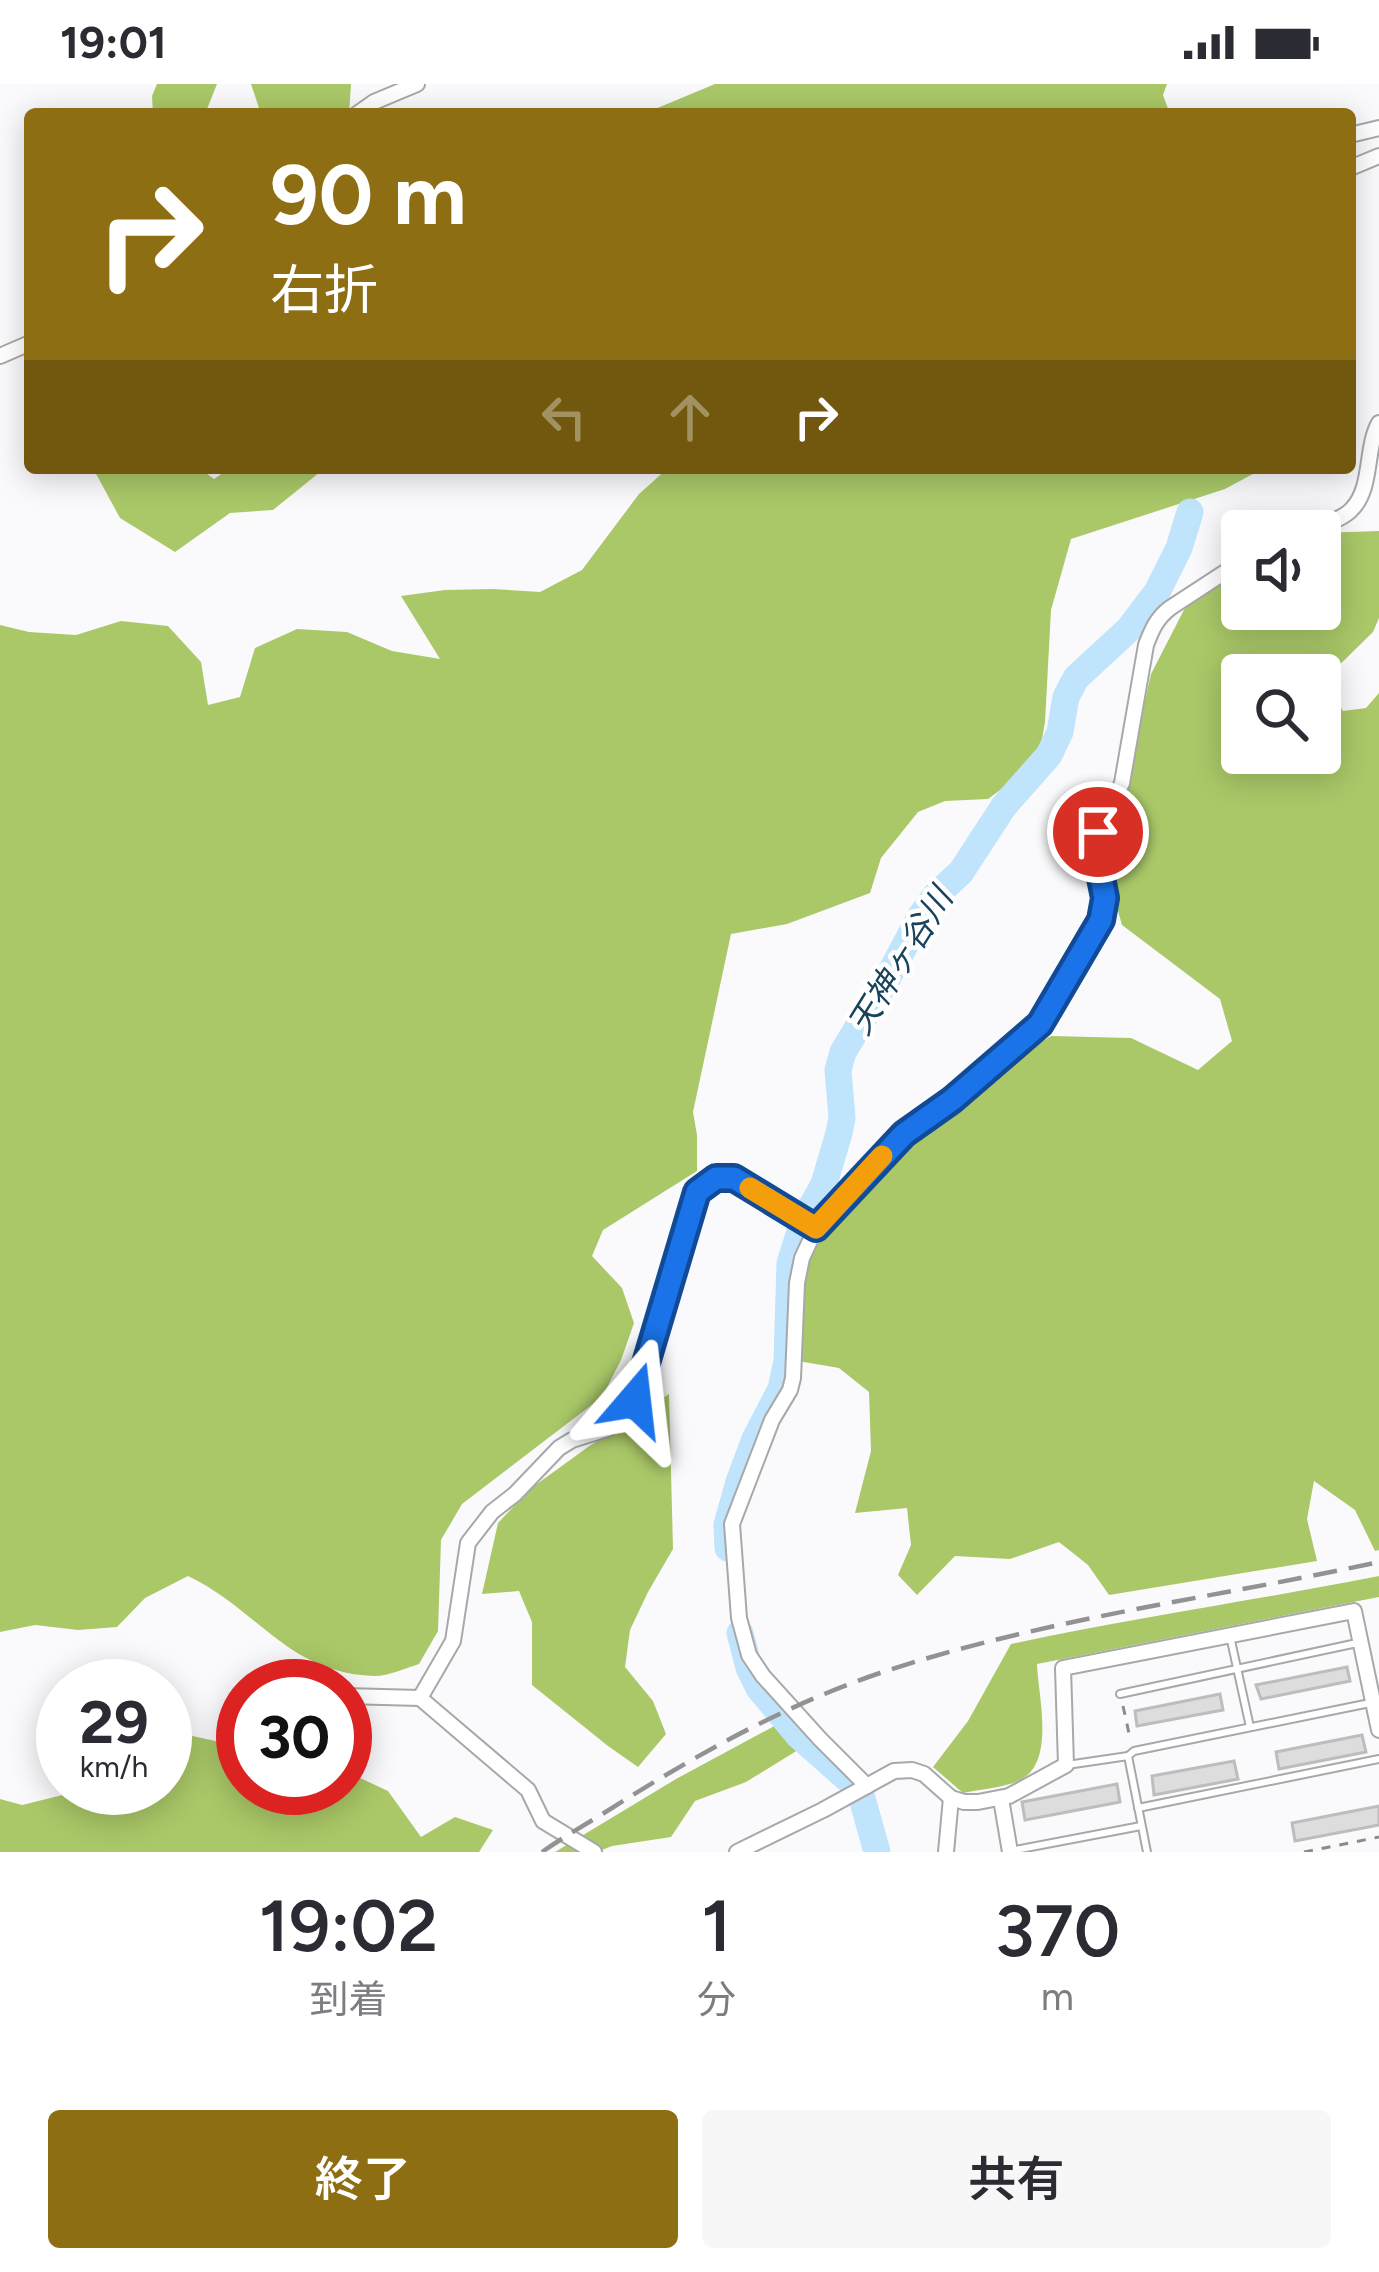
<!DOCTYPE html>
<html lang="ja">
<meta charset="utf-8">
<style>
:root{--surface:#fff;--page:#f7f7f7;--text:#2b2b33;--muted:#7c7c81;--accent:#8e6e12}
body{margin:0;font-family:Figtree,"Noto Sans JP",sans-serif;background:var(--page);color:var(--text);height:100vh;display:flex;flex-direction:column;font-size:45px;white-space:nowrap}
*{box-sizing:border-box;margin:0}
p{font-size:39px;color:var(--muted)}
.icon{flex:none;width:66px;height:66px;fill:none;stroke:currentColor;stroke-width:2;stroke-linecap:round;stroke-linejoin:round}
.map{position:relative;height:1768px;overflow:hidden}
.side{display:flex;flex-direction:column;background:var(--surface);flex:1}
.side>*{flex:none}
.banner{position:absolute;left:24px;top:24px;width:1332px;height:366px;border-radius:12px;box-shadow:0 6px 30px #0003;background:#8e6e12;color:#fff;overflow:hidden}
.buttons{position:absolute;left:1221px;top:426px;display:grid;gap:24px}
.buttons a{display:grid;place-items:center;width:120px;height:120px;border-radius:12px;background:var(--surface);box-shadow:0 6px 30px #0003;font-size:60px}
.speed{position:absolute;left:36px;top:1575px;display:flex;gap:24px;font-size:60px;font-weight:700;text-align:center}
.speed>*{display:grid;place-content:center;width:156px;height:156px;border-radius:50%;background:var(--surface);box-shadow:0 6px 30px #0003;line-height:1}
.speed small{font-size:30px;font-weight:400}
.speed .limit{border:18px solid #d22;background:#fff;color:#111}
.pin{position:absolute;display:grid;place-items:center;width:102px;height:102px;color:#fff;margin:-51px;border:6px solid #fff;border-radius:50%;box-shadow:0 3px 12px #0007}
.me{position:absolute;width:132px;margin:-66px;rotate:17deg;stroke-linejoin:round;filter:drop-shadow(0 0 9px #0008)}
.turn{display:flex;align-items:center;gap:42px;height:252px;padding:0 48px;font-size:54px}
.turn .icon{width:156px;height:156px;stroke-width:2.5}
.turn b{display:block;font-size:84px;line-height:102px}
.lanes{display:flex;align-items:center;height:114px;padding:0 48px;background:#0003;justify-content:center;gap:60px;direction:ltr}
.lanes .off{opacity:.35}
.eta{display:flex;justify-content:space-evenly;align-items:center;height:204px;text-align:center}
.eta b{font-size:72px;font-weight:600;line-height:84px}
.cta{display:flex;gap:24px;margin-top:auto;padding:24px 48px}
.cta a{flex:1;height:138px;border-radius:12px;background:var(--accent);color:#fff;font-size:48px;font-weight:600;line-height:138px;text-align:center}
.cta a+a{background:var(--page);color:var(--text)}
.status{display:flex;justify-content:space-between;align-items:center;height:84px;padding:0 60px;background:var(--surface);direction:ltr}
.status svg{height:33px;fill:currentColor}
.map>svg:first-child{display:block}
.forest{fill:#aac868;fill-rule:evenodd}
.lines{fill:none;stroke-linecap:round;stroke-linejoin:round}
.river{stroke:#bfe4fc;stroke-width:27}
.building{fill:#dedddd;stroke:#bebcbd;stroke-width:3}
.service-casing{stroke:#a7a8a9;stroke-width:10}
.minor-casing{stroke:#a7a8a9;stroke-width:18}
.path{stroke:#8b8b8c;stroke-width:3;stroke-dasharray:9 9;stroke-linecap:butt}
.service{stroke:#fff;stroke-width:6}
.minor{stroke:#fff;stroke-width:14}
.rail{stroke:#929293;stroke-width:4.5;stroke-dasharray:24 12;stroke-linecap:butt}
.route-casing{stroke:#114b97;stroke-width:30}
.route{stroke:#1a73e8;stroke-width:21}
.slow{stroke:#f59e0b;stroke-width:21}
.labels{text-anchor:middle;dominant-baseline:central;stroke-width:9;stroke-linejoin:round;paint-order:stroke}
.water-label{font-size:33px;font-style:italic;fill:#18435c;stroke:#fff}
</style>
<div class="status"><b>19:01</b><svg viewBox="0 0 49 12"><path d="M0 12V9h3v3zM5 12V6h3v6zM10 12V3h3v9zM15 12V0h3v12zM26 1h20v11H26zM47 4h2v5h-2z"/></svg></div>
<div class="map">
<svg width="1379" height="1768" viewBox="0 0 1379 1768">
<rect width="100%" height="100%" fill="#fafafc"/>
<g class="forest">
<path d="M157,0H217L205,30H153L152,12Z"/>
<path d="M251,0H351L349,30H261Z"/>
<path d="M715,0H1167L1163,11L1170,30H643Z"/>
<path d="M38,384H199L214,395L230,384H325L273,426L230,429L175,468L120,434L95,388L42,390Z"/>
<path d="M668,384H1264L1225,405L1071,455L1051,526L1045,638L1038,678L988,715L945,717L918,728L881,774L870,809L787,840L731,850L693,1028L697,1051V1087L603,1146L592,1172L622,1204L634,1239L621,1276L602,1313L462,1420L441,1456L438,1547L419,1580C406,1584 389,1592 374,1592C287,1589 258,1525 188,1492L145,1514L117,1543L78,1546L35,1541L0,1548V541L29,548L76,551L121,537L168,542L201,578L208,621L240,613L255,564L297,545L347,548L392,567L440,575L401,512L445,506L493,505L540,508L582,486L639,410Z"/>
<path d="M1379,447V534L1373,548L1324,596L1343,627L1366,624L1379,609V1466L1375,1467L1355,1426L1314,1397L1307,1435L1317,1477L1109,1511L1088,1481L1059,1458L1010,1475L955,1472L917,1511L898,1491L911,1461L907,1424L855,1429L871,1367L869,1308L839,1284L798,1277L801,1226L808,1175L852,1112L959,1016L1017,973L1051,952L1131,954L1198,986L1232,957L1220,915L1122,841L1101,768L1121,725L1151,590L1188,518L1242,486V525H1320V449ZM1242,591H1320V669H1242Z"/>
<path d="M669,1310L673,1465L648,1508L630,1546L625,1583L653,1617L666,1650L638,1683L608,1662L532,1601V1538L519,1507L482,1510L498,1439L530,1405L588,1363Z"/>
<path d="M1379,1492V1513L1037,1580C1038,1612 1056,1678 1020,1696C1004,1704 980,1705 963,1709L933,1683L968,1637L1011,1560C1133,1534 1257,1516 1379,1492Z"/>
<path d="M778,1640L798,1666L746,1698L695,1717L671,1753L612,1762L597,1768H555L676,1695Z"/>
<path d="M165,1646L243,1663V1704H345V1687L388,1707L421,1753L455,1733L493,1746L479,1768H0V1715L22,1721L75,1708L78,1704H165Z"/>
</g>
<g class="lines">
<g class="river">
<path d="M728,1464L727,1441L739,1398L755,1355L781,1305L787,1277L790,1179L803,1138L824,1100L839,1049L842,1034L838,986L843,968L887,895L920,833L935,812L961,788L1004,722L1049,671L1060,648L1066,613L1076,594L1129,545L1157,508L1179,464L1190,428"/>
<path d="M740,1549L749,1584L759,1604L799,1652L850,1697L862,1714L877,1768"/>
</g>
</g>
<g class="building">
<path d="M1347,1583L1350,1597L1261,1615L1256,1601Z"/>
<path d="M1220,1610L1223,1626L1137,1642L1135,1627Z"/>
<path d="M1362,1651L1366,1668L1279,1685L1276,1668Z"/>
<path d="M1234,1677L1238,1695L1154,1711L1152,1692Z"/>
<path d="M1117,1700L1120,1718L1025,1736L1022,1718Z"/>
<path d="M1379,1722V1741L1295,1757L1292,1739Z"/>
</g>
<g class="lines">
<g class="service-casing">
<g id="service">
<path d="M1230,1552L1250,1643"/>
<path d="M1120,1610L1357,1559"/>
<path d="M1128,1672L1147,1768"/>
<path d="M1067,1681L1128,1672L1134,1667L1370,1619"/>
<path d="M1138,1724L1379,1675"/>
<path d="M1010,1767L1141,1742"/>
</g>
</g>
<g class="minor-casing">
<g id="minor">
<path d="M357,30L374,18L417,0"/>
<path d="M1350,51L1379,44"/>
<path d="M1350,84L1379,72"/>
<path d="M0,272L30,259"/>
<path d="M1308,447C1322,441 1342,436 1352,425C1373,403 1365,364 1379,339"/>
<path d="M345,1612L420,1614L528,1706L543,1737L594,1768"/>
<path d="M420,1614L453,1557L468,1459L492,1428L515,1410L559,1364L572,1356L607,1345L631,1325L697,1108L716,1094L733,1095L816,1144"/>
<path d="M867,1702L820,1655L763,1592L749,1571L739,1534L732,1440L772,1336L790,1306L793,1294L797,1199L802,1174L816,1144L904,1050L952,1016L1040,941L1101,835L1105,814L1094,759L1122,699L1146,561C1152,545 1157,534 1170,524L1242,477"/>
<path d="M1001,1715L1010,1768"/>
<path d="M737,1768L823,1726L894,1687L912,1686L924,1690L951,1714L964,1718H978L1009,1712L1066,1681L1063,1584L1354,1527L1379,1646"/>
<path d="M946,1768L951,1714"/>
</g>
</g>
<g class="path">
<path d="M1123,1622L1130,1654"/>
<path d="M1304,1768L1379,1753"/>
</g>
<use href="#service" class="service"/>
<use href="#minor" class="minor"/>
<path class="rail" d="M542,1768C565,1752 588,1739 612,1724C696,1671 785,1621 880,1589C1042,1535 1213,1514 1379,1478"/>
</g>
<g class="lines">
<g class="route-casing">
<path id="route" d="M635,1316L697,1108L716,1094H734L816,1144L904,1050L952,1016L1040,940L1101,836L1105,814L1094,759L1098,748"/>
</g>
<use href="#route" class="route"/>
<path class="slow" d="M750,1104L816,1144L882,1072"/>
</g>
<g class="labels">
<g class="water-label">
<text transform="translate(900 877) rotate(-58)">天神ヶ谷川</text>
</g>
</g>
</svg>
<div class="buttons">
<a><svg class="icon" aria-label="sound" viewBox="0 0 24 24"><path d="M4 9h4l5-4v14l-5-4H4zM17 9q2 3 0 6"/></svg></a>
<a><svg class="icon" aria-label="search" viewBox="0 0 24 24"><circle cx="10" cy="10" r="6"/><path d="M15 15l6 6"/></svg></a>
</div>
<div class="speed"><div>29<small>km/h</small></div><div class="limit">30</div></div>
<div class="pin" style="left:1098px;top:748px;background:#d93025"><svg class="icon" aria-label="arrive" viewBox="0 0 24 24"><path d="M6 21V4h12l-3 4 3 4H6"/></svg></div>
<svg class="me" style="left:635px;top:1316px" viewBox="-20 -20 40 40"><path d="M0-17L14 15 0 8-14 15z" fill="#1a73e8" stroke="#fff" stroke-width="4"/></svg>
<div class="banner">
<div class="turn"><svg class="icon" aria-label="right" viewBox="0 0 24 24"><path d="M7 20v-9h11M14 6l5 5-5 5"/></svg><div><b>90 m</b>右折</div></div>
<div class="lanes"><svg class="icon off" aria-label="left" viewBox="0 0 24 24"><path d="M17 20v-9H6M10 6l-5 5 5 5"/></svg><svg class="icon off" aria-label="ahead" viewBox="0 0 24 24"><path d="M12 20V5M6 11l6-6 6 6"/></svg><svg class="icon" aria-label="right" viewBox="0 0 24 24"><path d="M7 20v-9h11M14 6l5 5-5 5"/></svg></div>
</div>
</div>
<section class="side">
<div class="eta">
<div><b>19:02</b><p>到着</p></div>
<div><b>1</b><p>分</p></div>
<div><b>370</b><p>m</p></div>
</div>
<div class="cta"><a>終了</a><a>共有</a></div>
</section>
